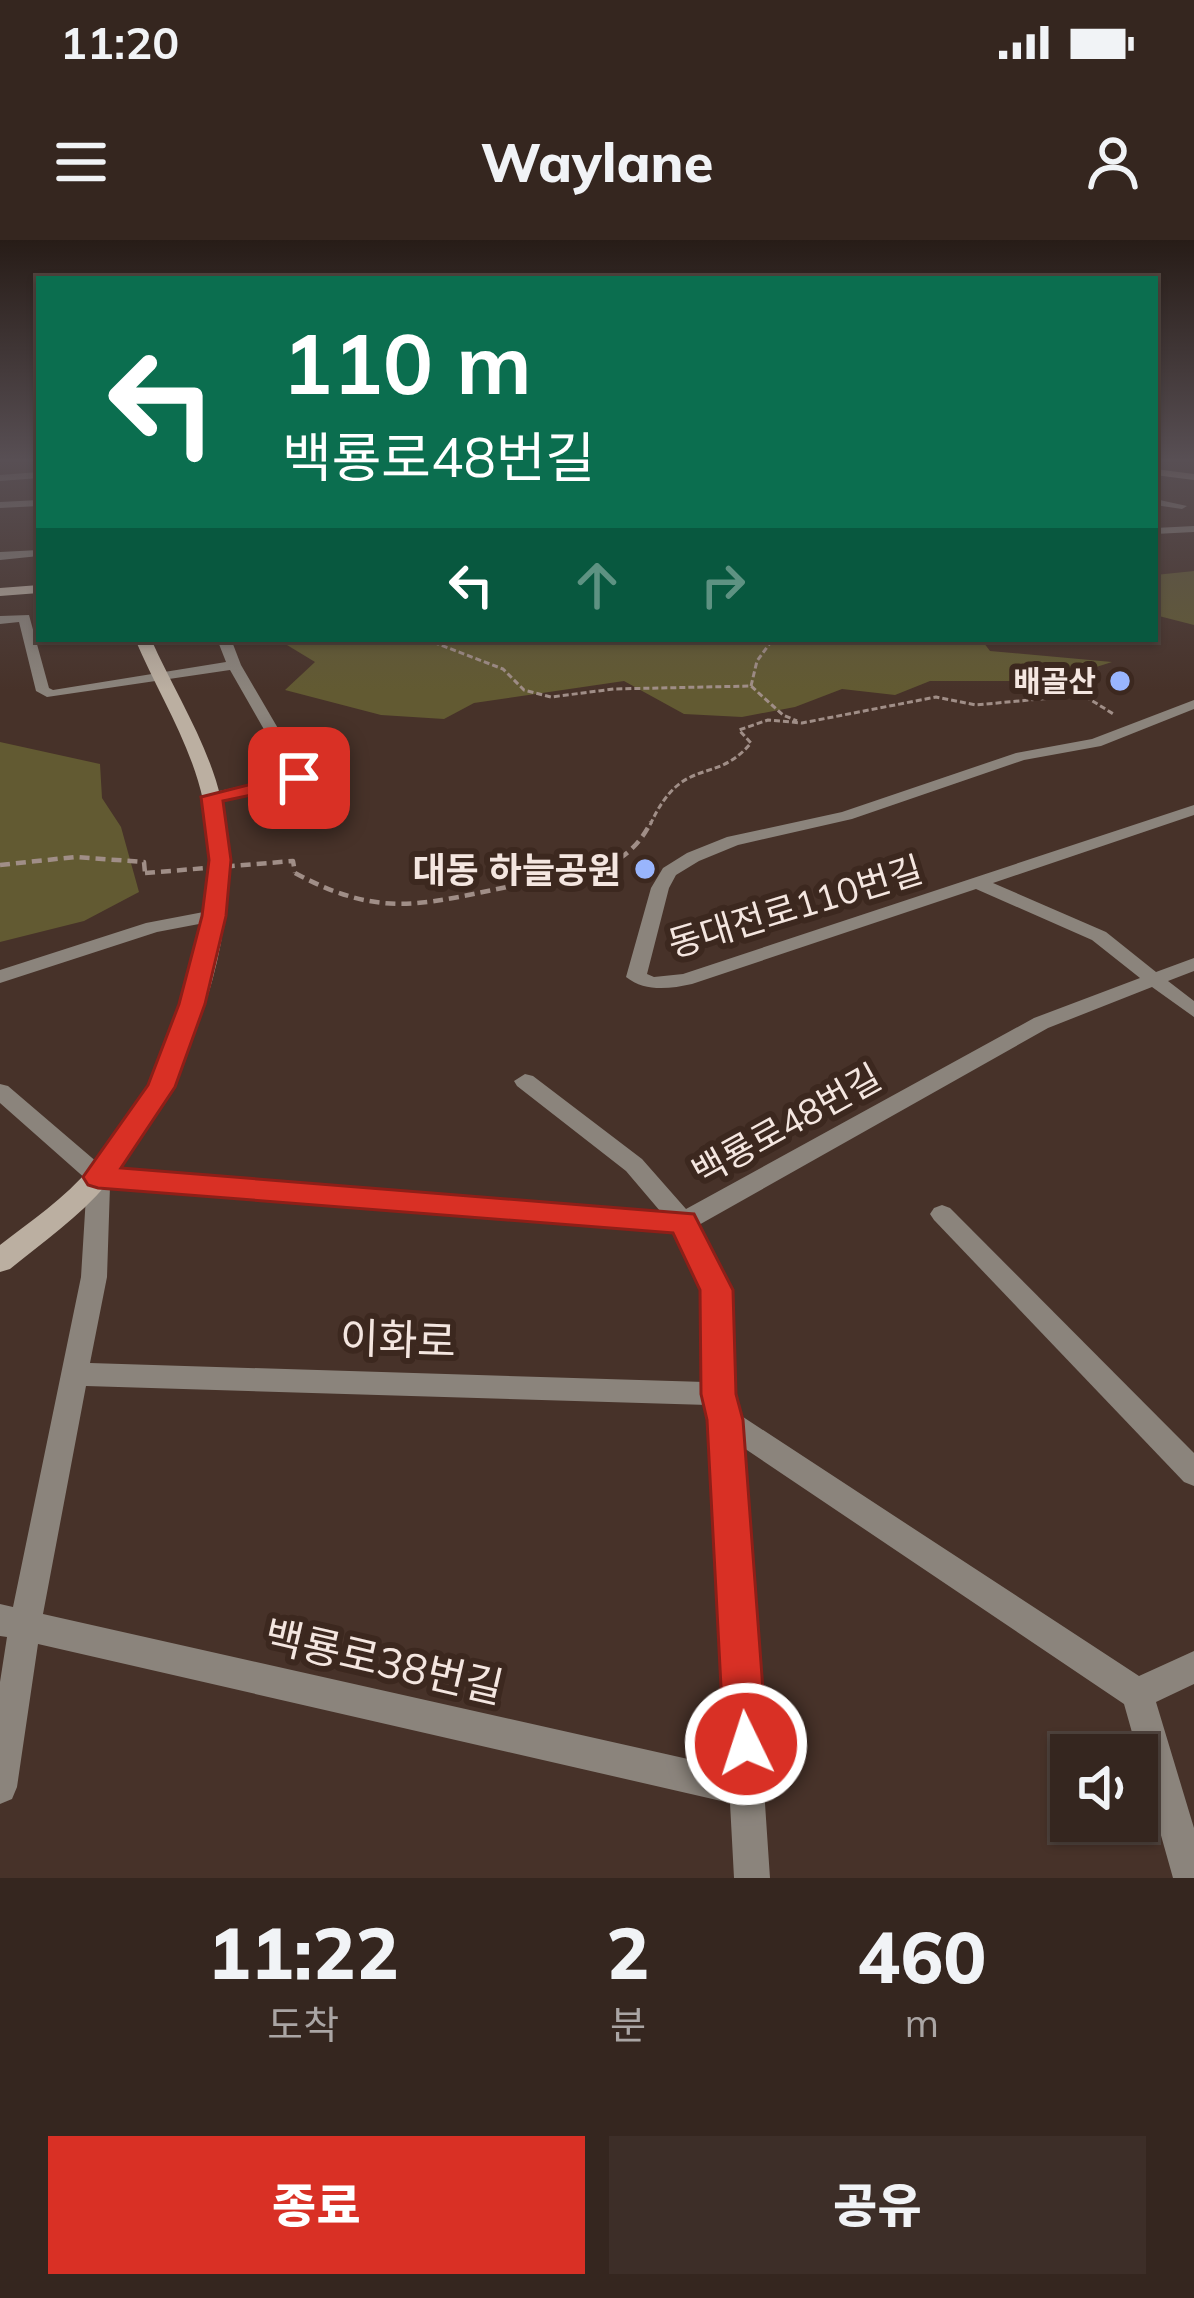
<!DOCTYPE html>
<html lang="ko">
<meta charset="utf-8">
<style>
:root{--surface:#35261f;--page:#3d2e28;--text:#f1f3f6;--muted:#aaa5a4;--line:#4f433d;--accent:#d93025}
body{margin:0;font-family:Mulish,"Noto Sans KR",sans-serif;background:var(--page);color:var(--text);height:100vh;display:flex;flex-direction:column;font-size:45px;white-space:nowrap}
*{box-sizing:border-box;margin:0}
p{font-size:39px;color:var(--muted)}
.icon{flex:none;width:66px;height:66px;fill:none;stroke:currentColor;stroke-width:2;stroke-linecap:round;stroke-linejoin:round}
.map{position:relative;height:1638px;overflow:hidden}
.panel{display:flex;flex-direction:column;background:var(--surface);flex:1}
.panel>*{flex:none}
.guide{position:absolute;left:36px;top:36px;width:1122px;height:366px;border-radius:0px;box-shadow:0 3px 9px #0004,0 0 0 3px var(--line);background:#0b6e4f;color:#fff;overflow:hidden}
.buttons{position:absolute;left:1050px;top:1494px;display:grid;gap:24px}
.buttons a{display:grid;place-items:center;width:108px;height:108px;border-radius:0px;background:var(--surface);box-shadow:0 3px 9px #0004,0 0 0 3px var(--line);font-size:60px}
.pin{position:absolute;display:grid;place-items:center;width:102px;height:102px;color:#fff;margin:-51px;border-radius:24px;box-shadow:0 6px 18px #0006}
.me{position:absolute;width:132px;margin:-66px;rotate:356deg;stroke-linejoin:round;filter:drop-shadow(0 0 9px #0008)}
.turn{display:flex;align-items:center;gap:42px;height:252px;padding:0 48px;font-size:54px}
.turn .icon{width:156px;height:156px;stroke-width:2.5}
.turn b{display:block;font-size:84px;line-height:102px}
.lanes{display:flex;align-items:center;height:114px;padding:0 48px;background:#0003;justify-content:center;gap:60px;direction:ltr}
.lanes .off{opacity:.35}
.eta{display:flex;justify-content:space-evenly;align-items:center;height:204px;text-align:center}
.eta b{font-size:72px;font-weight:800;line-height:84px}
.primary-button{display:flex;gap:24px;margin-top:auto;padding:24px 48px}
.primary-button a{flex:1;height:138px;border-radius:0px;background:var(--accent);color:#fff;font-size:48px;font-weight:800;line-height:138px;text-align:center}
.primary-button a+a{background:var(--page);color:var(--text)}
.status{display:flex;justify-content:space-between;align-items:center;height:84px;padding:0 60px;background:var(--surface);direction:ltr}
.status svg{height:33px;fill:currentColor}
header{display:flex;justify-content:space-between;align-items:center;height:156px;padding:0 48px;background:var(--surface);font-size:54px;font-weight:800}
.map>svg:first-child{display:block}
.green{fill:#625a32}
.lines{fill:none;stroke-linecap:round;stroke-linejoin:round}
.path-far1{stroke:#a08e87;stroke-width:3;stroke-dasharray:6 3;stroke-linecap:butt}
.path{stroke:#a08e87;stroke-width:4.5;stroke-dasharray:10 6;stroke-linecap:butt}
.street{fill:#8b847c;fill-rule:evenodd}
.secondary{fill:#bbafa1;fill-rule:evenodd}
.path-bridge{stroke:#a08e87;stroke-width:4.5;stroke-dasharray:10 6;stroke-linecap:butt}
.route{fill:#d93025;stroke:#8d1f18;stroke-width:3}
.poi-dot{fill:#99b5fd;stroke:#3c281f;stroke-width:4.5}
.labels{text-anchor:middle;dominant-baseline:central;stroke-width:12;stroke-linejoin:round;paint-order:stroke}
.far-poi-label{font-size:30px;font-weight:bold;fill:#f4e6e0;stroke:#3c281f;text-anchor:end}
.poi-label{font-size:36px;font-weight:bold;fill:#f4e6e0;stroke:#3c281f;text-anchor:end}
.street-label{font-size:36px;fill:#f4e6e0;stroke:#3c281f}
.near-street-label{font-size:42px;fill:#f4e6e0;stroke:#3c281f}
</style>
<div class="status"><b>11:20</b><svg viewBox="0 0 49 12"><path d="M0 12V9h3v3zM5 12V6h3v6zM10 12V3h3v9zM15 12V0h3v12zM26 1h20v11H26zM47 4h2v5h-2z"/></svg></div>
<header><svg class="icon" aria-label="menu" viewBox="0 0 24 24"><path d="M4 6h16M4 12h16M4 18h16"/></svg>Waylane<svg class="icon" aria-label="person" viewBox="0 0 24 24"><circle cx="12" cy="8" r="4"/><path d="M4 21q1-7 8-7t8 7"/></svg></header>
<div class="map">
<svg width="1194" height="1638" viewBox="0 0 1194 1638">
<rect width="100%" height="100%" fill="#473229"/>
<g class="green">
<path d="M1194,331V385L1155,375V335Z"/>
<path d="M297,399H981L990,411L1112,422L1052,441H930L895,455L842,449L795,467L742,477L684,474L624,441L474,463L444,479L381,475L285,450L315,422L287,405Z"/>
<path d="M0,502L100,524L102,558L121,587L139,652L84,681L0,702Z"/>
</g>
<g class="lines">
<g class="path-far1">
<path d="M425,399L503,429L524,450L551,457L614,449L751,446L783,475L797,481"/>
<path d="M751,446L757,421L773,399"/>
<path d="M650,585C683,513 714,547 751,503L739,490L768,480L802,483L936,457L976,465L1083,455L1115,475"/>
</g>
<g class="path">
<path d="M0,625L75,617L144,622L145,633"/>
<path d="M295,633C387,683 430,661 523,644C575,634 624,636 651,582"/>
</g>
<g class="street">
<path d="M39,232V238L0,241V235Z"/>
<path d="M1155,259L1187,266L1182,269L1155,265Z"/>
<path d="M39,260V266L0,268V262Z"/>
<path d="M1194,286V292L1155,294V288Z"/>
<path d="M39,310V316L0,320V312Z"/>
<path d="M29,375L49,448L53,450L226,422L217,399H231L241,425L307,538L299,543L206,560V554L290,535L230,430L47,457L36,451L19,382L0,384V376Z"/>
<path d="M1194,460V469L1101,506L1024,520L852,579L738,605L699,621L676,635L669,648L647,734L654,737L683,734L1194,565V575L993,643L1106,692L1156,732L1194,718V731L1168,741L1194,761V777L1152,747L1048,788L697,986L729,1050L733,1154L737,1173L1139,1436L1194,1411V1444L1156,1462L1194,1588V1638H1173L1124,1464L741,1206L770,1638H734L730,1563L38,1404L17,1547L12,1559L0,1564V1442L7,1397L0,1396V1364L13,1367L81,1037L87,940L0,863V844L8,846L105,929L660,971L626,931L517,846L514,841L525,834L533,836L642,919L686,969L1034,778L1140,738L1092,700L976,649L692,744C669,749 645,752 626,737L651,648L663,628L687,613L727,597L842,572L1016,513L1092,499ZM110,946L675,991L703,1050L705,1142L90,1123L107,1037ZM86,1146L708,1165L728,1528L43,1374Z"/>
<path d="M214,670L220,672L223,676L220,680L157,692L0,743V730L146,683Z"/>
<path d="M942,965L950,968L1194,1213V1246L1184,1242L934,980L930,974L934,968Z"/>
</g>
<g class="secondary">
<path d="M1155,229L1194,234V240L1155,235Z"/>
<path d="M39,345V353L0,356V348Z"/>
<path d="M135,399H151C174,451 208,503 221,559C250,685 189,849 107,944C79,977 43,1002 10,1029L0,1032V1005C31,981 65,958 91,927C172,833 228,685 203,560C191,504 157,451 135,399Z"/>
</g>
<path class="path-bridge" d="M145,633L293,621L295,633"/>
</g>
<linearGradient id="sky" x2="0" y2="1"><stop stop-color="#271c17"/><stop offset="0.49" stop-color="#584f54"/><stop offset="1" stop-color="#584f54" stop-opacity="0"/></linearGradient>
<rect width="1194" height="450" fill="url(#sky)"/>
<path class="route" d="M299,532L307,534V543L223,561L231,620L226,676L205,764L175,847L121,928L694,974L733,1050L736,1154L743,1180L767,1504L761,1519L746,1526L730,1519L724,1504L707,1180L701,1154L700,1050L673,993L98,948L88,945L83,937L148,845L179,764L202,676L209,620L201,557Z"/>
<g class="poi-dot">
<circle cx="1120" cy="441" r="12"/>
<circle cx="645" cy="629" r="12"/>
</g>
<g class="labels">
<g class="far-poi-label">
<text x="1096" y="441">배골산</text>
</g>
<g class="poi-label">
<text x="621" y="629">대동 하늘공원</text>
</g>
<g class="street-label">
<text transform="translate(795 666) rotate(-17)">동대전로110번길</text>
<text transform="translate(786 884) rotate(-29)">백룡로48번길</text>
</g>
<g class="near-street-label">
<text transform="translate(398 1099) rotate(2)">이화로</text>
<text transform="translate(384 1421) rotate(13)">백룡로38번길</text>
</g>
</g>
</svg>
<div class="buttons">
<a><svg class="icon" aria-label="sound" viewBox="0 0 24 24"><path d="M4 9h4l5-4v14l-5-4H4zM17 9q2 3 0 6"/></svg></a>
</div>
<div class="pin" style="left:299px;top:538px;background:#d93025"><svg class="icon" aria-label="arrive" viewBox="0 0 24 24"><path d="M6 21V4h12l-3 4 3 4H6"/></svg></div>
<svg class="me" style="left:746px;top:1504px" viewBox="-20 -20 40 40"><circle r="17" fill="#d93025" stroke="#fff" stroke-width="3"/><path d="M0-11L8 9 0 5-8 9z" fill="#fff"/></svg>
<div class="guide">
<div class="turn"><svg class="icon" aria-label="left" viewBox="0 0 24 24"><path d="M17 20v-9H6M10 6l-5 5 5 5"/></svg><div><b>110 m</b>백룡로48번길</div></div>
<div class="lanes"><svg class="icon" aria-label="left" viewBox="0 0 24 24"><path d="M17 20v-9H6M10 6l-5 5 5 5"/></svg><svg class="icon off" aria-label="ahead" viewBox="0 0 24 24"><path d="M12 20V5M6 11l6-6 6 6"/></svg><svg class="icon off" aria-label="right" viewBox="0 0 24 24"><path d="M7 20v-9h11M14 6l5 5-5 5"/></svg></div>
</div>
</div>
<section class="panel">
<div class="eta">
<div><b>11:22</b><p>도착</p></div>
<div><b>2</b><p>분</p></div>
<div><b>460</b><p>m</p></div>
</div>
<div class="primary-button"><a>종료</a><a>공유</a></div>
</section>
